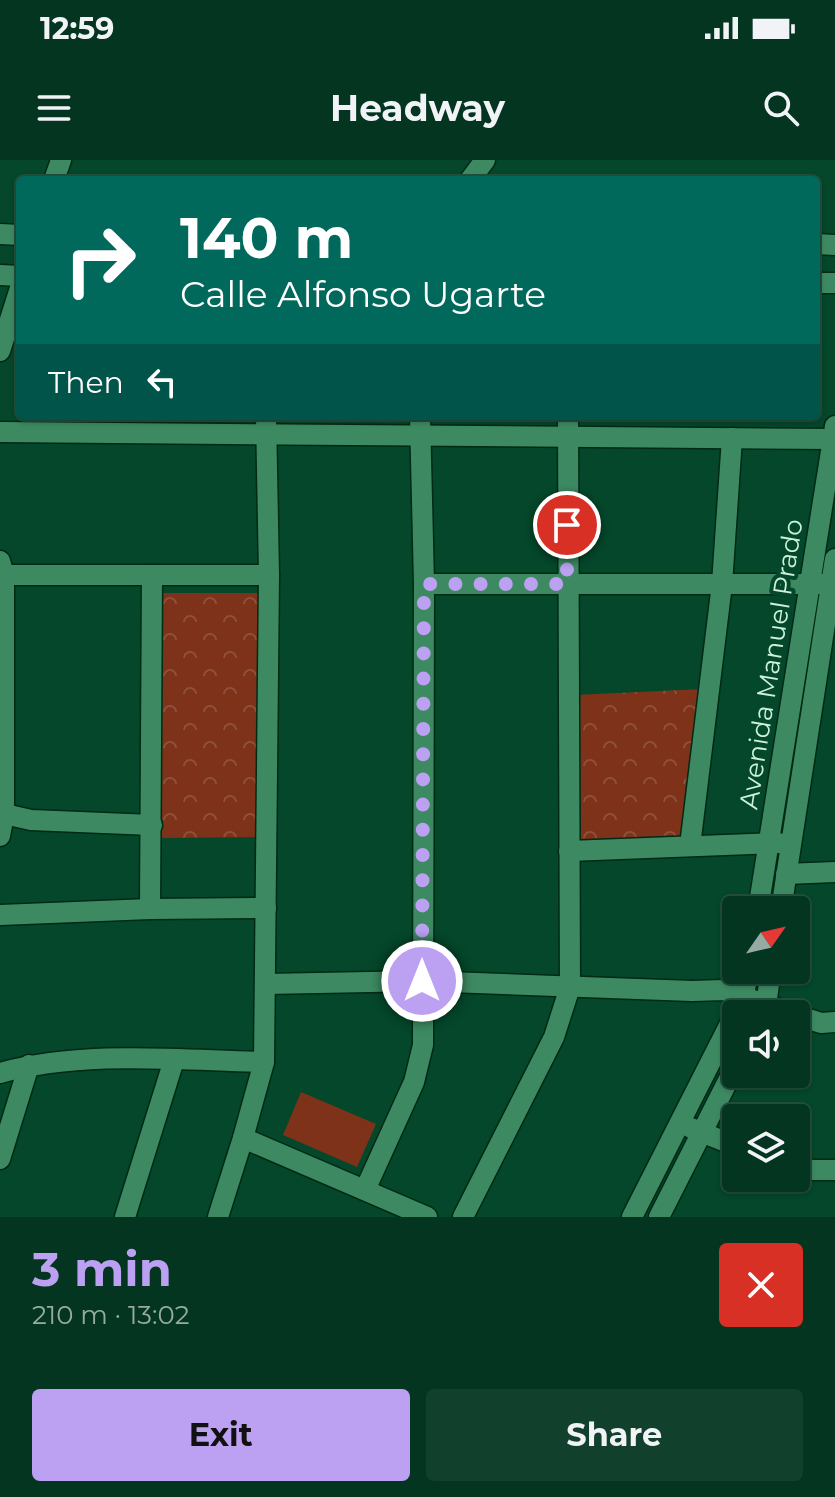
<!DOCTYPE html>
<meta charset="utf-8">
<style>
:root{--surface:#033520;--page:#11402d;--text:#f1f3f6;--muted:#97aba5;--line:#24503e;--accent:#bca0f2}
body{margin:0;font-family:Montserrat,sans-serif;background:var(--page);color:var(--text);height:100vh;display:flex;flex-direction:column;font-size:30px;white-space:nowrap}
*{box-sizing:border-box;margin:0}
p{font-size:26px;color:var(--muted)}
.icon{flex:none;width:44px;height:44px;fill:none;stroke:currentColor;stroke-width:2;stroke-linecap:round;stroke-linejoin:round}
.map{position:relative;height:1057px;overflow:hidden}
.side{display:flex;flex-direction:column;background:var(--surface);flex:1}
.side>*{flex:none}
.hud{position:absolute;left:16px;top:16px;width:804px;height:244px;border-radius:8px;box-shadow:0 2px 6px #0004,0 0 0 2px var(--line);background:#00695c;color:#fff;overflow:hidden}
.needle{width:52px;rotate:56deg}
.controls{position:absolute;left:722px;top:736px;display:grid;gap:16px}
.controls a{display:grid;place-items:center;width:88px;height:88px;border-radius:8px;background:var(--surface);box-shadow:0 2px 6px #0004,0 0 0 2px var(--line);font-size:40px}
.pin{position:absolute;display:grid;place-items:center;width:68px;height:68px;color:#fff;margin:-34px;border:4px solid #fff;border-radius:50%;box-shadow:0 2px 8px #0007}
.me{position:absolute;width:88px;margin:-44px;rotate:0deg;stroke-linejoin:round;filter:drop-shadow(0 0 6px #0008)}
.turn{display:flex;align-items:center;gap:28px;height:168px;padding:0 32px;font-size:36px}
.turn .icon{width:104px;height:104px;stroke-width:2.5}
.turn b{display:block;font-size:56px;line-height:68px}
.then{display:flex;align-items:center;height:76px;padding:0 32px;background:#0003;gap:16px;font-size:30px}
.round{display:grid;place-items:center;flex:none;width:84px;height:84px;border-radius:8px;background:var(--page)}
.summary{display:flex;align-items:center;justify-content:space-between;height:136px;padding:0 32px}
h1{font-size:48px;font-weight:700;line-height:60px;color:var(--accent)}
.primary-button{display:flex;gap:16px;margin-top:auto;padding:16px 32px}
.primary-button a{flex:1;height:92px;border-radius:8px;background:var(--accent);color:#111;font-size:32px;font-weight:700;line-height:92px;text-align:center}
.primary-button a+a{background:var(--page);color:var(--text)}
.status{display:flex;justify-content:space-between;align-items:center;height:56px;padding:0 40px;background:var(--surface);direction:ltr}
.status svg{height:22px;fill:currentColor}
header{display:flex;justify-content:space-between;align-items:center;height:104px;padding:0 32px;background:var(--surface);font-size:36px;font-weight:700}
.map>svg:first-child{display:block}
.green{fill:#7d3219}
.park{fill:url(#park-crowns)}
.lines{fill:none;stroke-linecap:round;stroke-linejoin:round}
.minor-casing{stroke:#002a16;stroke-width:23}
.minor{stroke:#3d8a62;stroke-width:20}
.route{stroke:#bca0f2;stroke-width:14;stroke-dasharray:0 25.2}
.labels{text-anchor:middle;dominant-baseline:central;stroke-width:8;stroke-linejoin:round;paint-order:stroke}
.street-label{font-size:26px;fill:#cdf2db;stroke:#04472a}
</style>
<div class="status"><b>12:59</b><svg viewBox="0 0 49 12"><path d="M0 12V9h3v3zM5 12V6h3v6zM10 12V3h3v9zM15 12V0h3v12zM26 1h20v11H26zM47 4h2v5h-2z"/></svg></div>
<header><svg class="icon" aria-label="menu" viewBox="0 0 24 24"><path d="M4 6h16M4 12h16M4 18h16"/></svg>Headway<svg class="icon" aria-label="search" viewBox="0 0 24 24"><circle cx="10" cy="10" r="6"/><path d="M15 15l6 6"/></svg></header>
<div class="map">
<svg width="835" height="1057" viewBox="0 0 835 1057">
<defs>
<pattern id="park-crowns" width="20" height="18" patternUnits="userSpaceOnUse" patternTransform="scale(2)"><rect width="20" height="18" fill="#7d3219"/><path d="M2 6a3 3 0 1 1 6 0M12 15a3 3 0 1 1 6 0" fill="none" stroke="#8e503a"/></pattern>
</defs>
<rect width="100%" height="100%" fill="#04472a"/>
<path class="green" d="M301,932L376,964L357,1007L283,975Z"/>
<g class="park">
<path d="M156,433H260L257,677L160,678Z"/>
<path d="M703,529L684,679L575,682L574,535Z"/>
</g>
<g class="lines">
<g class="minor-casing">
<g id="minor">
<path d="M54,20L61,0"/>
<path d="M470,20L485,0"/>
<path d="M0,74L20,75"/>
<path d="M816,84L835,85"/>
<path d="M0,115L20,116"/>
<path d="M816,123H835"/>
<path d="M0,191L20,128"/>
<path d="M0,272L835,279"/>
<path d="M0,401L4,415V654L0,676"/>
<path d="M0,415H269"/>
<path d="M424,424H831"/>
<path d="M0,653L31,660L152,665"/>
<path d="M690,686L722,424L732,278"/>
<path d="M569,691L779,683"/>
<path d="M786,714L835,712"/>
<path d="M150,749L152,415"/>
<path d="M758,750L835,266"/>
<path d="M781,750L835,399"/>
<path d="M0,755L150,749L266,748"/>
<path d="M265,824L422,821L692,831L724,830L794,854"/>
<path d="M761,854L766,845L771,810"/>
<path d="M796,855L821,863L835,862"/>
<path d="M0,913C84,890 177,900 264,902"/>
<path d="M691,968L736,986"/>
<path d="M243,978L427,1057"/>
<path d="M0,999L29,905"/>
<path d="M796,1005L812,1010H835"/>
<path d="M365,1030L414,922L423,885L424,424L420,256"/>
<path d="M125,1057L174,900"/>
<path d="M218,1057L243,978L264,902L269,415L266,256"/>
<path d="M463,1057L554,877L570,827L568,256"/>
<path d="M632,1057L744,836L748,810"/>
<path d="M659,1057L736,905"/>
</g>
</g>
<use href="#minor" class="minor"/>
</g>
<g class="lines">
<path class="route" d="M422,821L424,424H567V365"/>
</g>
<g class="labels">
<g class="street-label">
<text transform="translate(771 504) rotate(-81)">Avenida Manuel Prado</text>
</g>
</g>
</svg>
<div class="controls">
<a><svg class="needle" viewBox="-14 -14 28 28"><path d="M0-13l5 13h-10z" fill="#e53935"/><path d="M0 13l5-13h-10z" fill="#97aba5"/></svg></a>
<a><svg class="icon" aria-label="sound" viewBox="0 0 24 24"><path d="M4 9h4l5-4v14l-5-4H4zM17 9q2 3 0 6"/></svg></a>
<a><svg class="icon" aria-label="layers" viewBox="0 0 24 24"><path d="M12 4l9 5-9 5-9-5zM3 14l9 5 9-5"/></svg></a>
</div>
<div class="pin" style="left:567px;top:365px;background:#d93025"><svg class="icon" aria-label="arrive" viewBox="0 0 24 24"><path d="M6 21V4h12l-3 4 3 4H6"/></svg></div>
<svg class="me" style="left:422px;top:821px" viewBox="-20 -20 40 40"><circle r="17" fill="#bca0f2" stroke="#fff" stroke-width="3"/><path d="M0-11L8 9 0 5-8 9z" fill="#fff"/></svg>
<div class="hud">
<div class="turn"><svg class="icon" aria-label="right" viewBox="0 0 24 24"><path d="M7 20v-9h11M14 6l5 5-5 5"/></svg><div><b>140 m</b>Calle Alfonso Ugarte</div></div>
<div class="then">Then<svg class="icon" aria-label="left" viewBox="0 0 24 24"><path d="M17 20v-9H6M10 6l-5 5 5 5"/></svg></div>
</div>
</div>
<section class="side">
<div class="summary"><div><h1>3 min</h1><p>210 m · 13:02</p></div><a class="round" style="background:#d93025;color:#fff"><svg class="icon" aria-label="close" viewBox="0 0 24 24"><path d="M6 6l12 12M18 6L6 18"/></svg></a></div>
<div class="primary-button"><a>Exit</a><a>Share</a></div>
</section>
